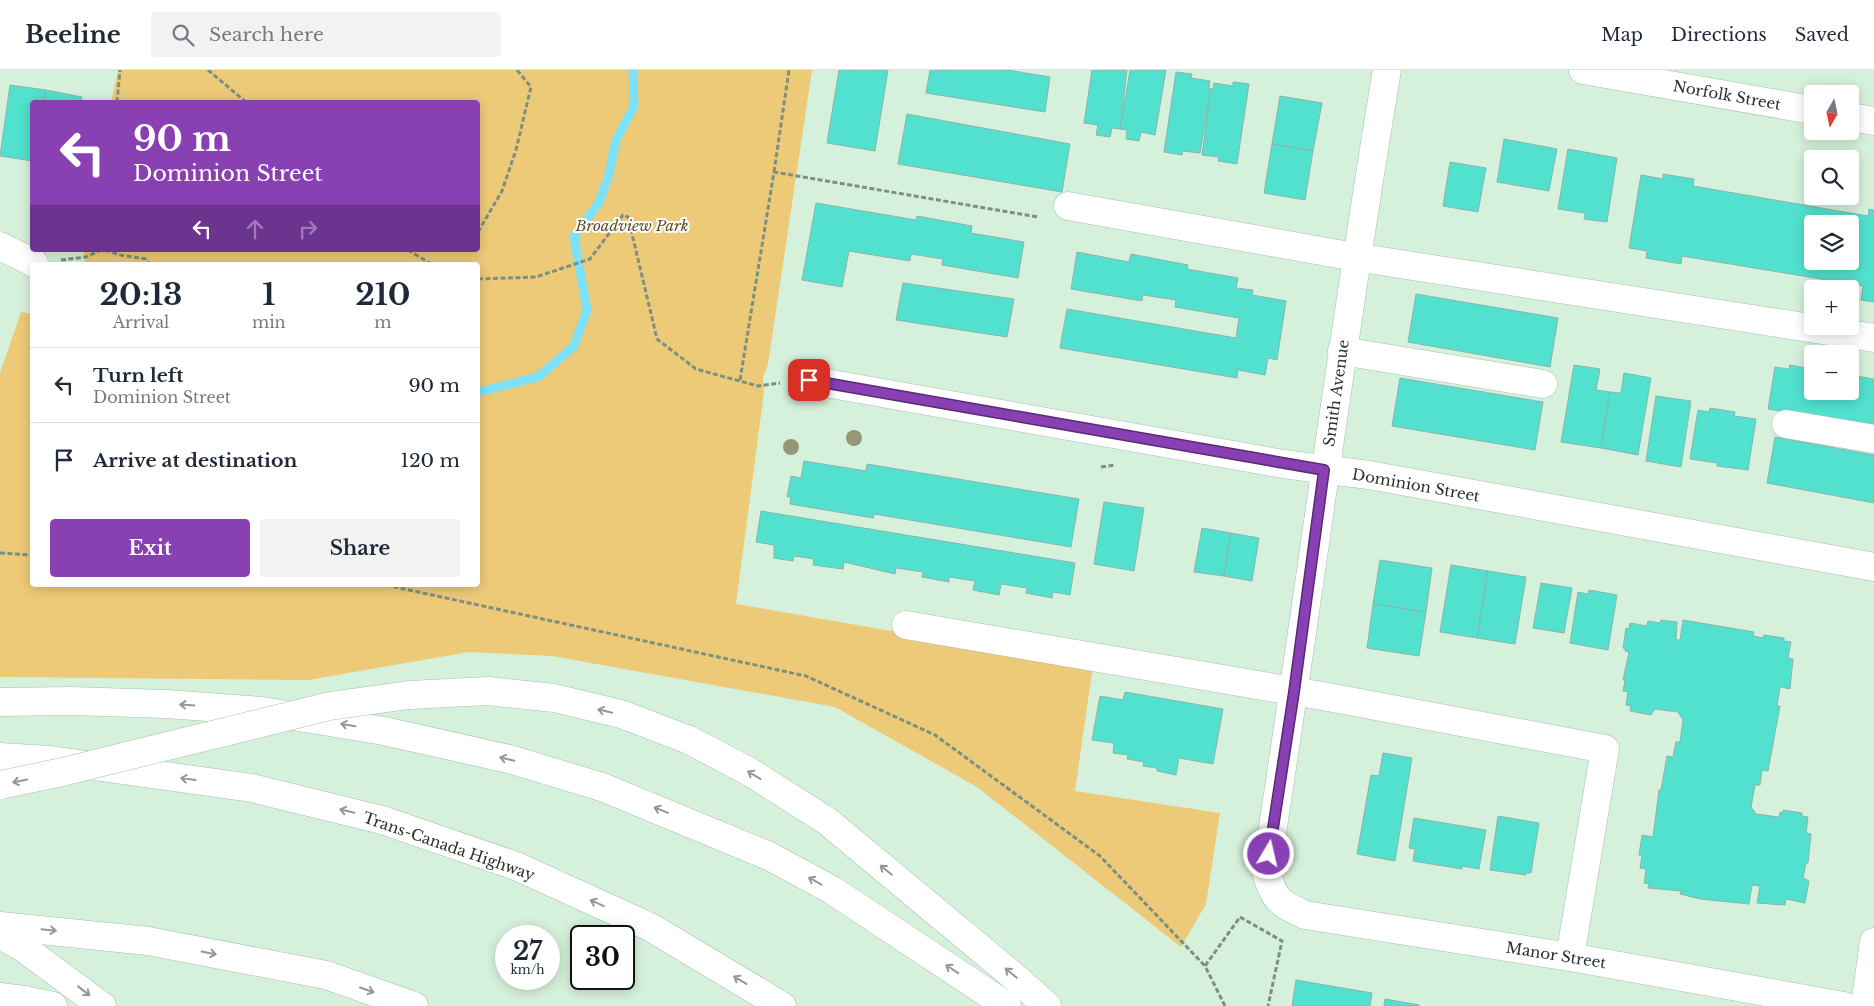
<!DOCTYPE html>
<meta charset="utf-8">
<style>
:root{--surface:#fff;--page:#f2f2f3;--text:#1f2937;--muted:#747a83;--line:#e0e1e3;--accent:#8840b3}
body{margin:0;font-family:"Libre Baskerville",serif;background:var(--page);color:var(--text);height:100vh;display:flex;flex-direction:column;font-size:19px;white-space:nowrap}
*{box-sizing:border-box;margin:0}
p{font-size:16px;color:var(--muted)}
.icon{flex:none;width:28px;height:28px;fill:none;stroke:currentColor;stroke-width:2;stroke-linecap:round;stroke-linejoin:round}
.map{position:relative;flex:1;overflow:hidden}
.panel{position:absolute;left:30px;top:192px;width:450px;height:325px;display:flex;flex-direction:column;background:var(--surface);border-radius:5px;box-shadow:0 2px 12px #0003}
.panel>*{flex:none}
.banner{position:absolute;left:30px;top:30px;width:450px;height:152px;border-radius:5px;box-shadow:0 2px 12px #0003;background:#8840b3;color:#fff;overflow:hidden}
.needle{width:32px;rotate:189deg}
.buttons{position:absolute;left:1804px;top:15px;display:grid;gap:10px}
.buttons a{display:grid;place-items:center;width:55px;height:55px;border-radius:5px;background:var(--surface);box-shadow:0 2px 12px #0003;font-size:25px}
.speed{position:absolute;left:495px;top:855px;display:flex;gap:10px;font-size:25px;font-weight:700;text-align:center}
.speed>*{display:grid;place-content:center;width:65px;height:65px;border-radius:50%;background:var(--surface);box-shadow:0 2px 12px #0003;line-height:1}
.speed small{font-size:12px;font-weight:400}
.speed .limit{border:2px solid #111;border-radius:8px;background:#fff;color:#111}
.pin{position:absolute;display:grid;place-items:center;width:42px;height:42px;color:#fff;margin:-21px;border-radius:10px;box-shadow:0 2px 8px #0006}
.me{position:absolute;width:55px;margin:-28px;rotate:9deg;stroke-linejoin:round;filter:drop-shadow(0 0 4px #0008)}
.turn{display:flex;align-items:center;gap:18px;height:105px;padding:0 20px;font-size:22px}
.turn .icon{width:65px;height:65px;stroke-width:2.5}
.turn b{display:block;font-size:35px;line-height:42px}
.lanes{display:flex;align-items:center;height:48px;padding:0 20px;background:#0003;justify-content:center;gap:25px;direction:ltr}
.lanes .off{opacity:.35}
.eta{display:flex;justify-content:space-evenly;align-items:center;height:85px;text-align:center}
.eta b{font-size:30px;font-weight:700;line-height:35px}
.action{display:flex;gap:10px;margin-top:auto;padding:10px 20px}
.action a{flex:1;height:58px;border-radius:5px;background:var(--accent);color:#fff;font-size:20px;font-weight:700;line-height:58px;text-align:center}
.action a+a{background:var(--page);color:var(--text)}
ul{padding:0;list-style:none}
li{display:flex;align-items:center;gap:15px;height:75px;padding:0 20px;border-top:1px solid var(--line)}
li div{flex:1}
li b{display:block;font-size:19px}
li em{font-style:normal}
header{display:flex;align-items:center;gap:30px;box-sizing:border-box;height:70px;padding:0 25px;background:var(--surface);border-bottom:1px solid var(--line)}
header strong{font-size:24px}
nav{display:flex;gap:28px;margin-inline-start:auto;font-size:18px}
.search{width:350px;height:45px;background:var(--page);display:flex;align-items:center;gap:12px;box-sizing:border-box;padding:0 18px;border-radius:5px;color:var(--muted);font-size:19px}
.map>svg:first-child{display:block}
.green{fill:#edca78}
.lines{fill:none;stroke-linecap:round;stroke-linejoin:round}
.stream{stroke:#7ce1f9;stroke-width:9}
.building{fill:#51e1ce;stroke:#8db3ac;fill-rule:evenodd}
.minor-casing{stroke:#a6c1ab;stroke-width:29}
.major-casing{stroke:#a6c1ab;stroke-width:29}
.highway-casing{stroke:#a6c1ab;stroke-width:29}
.path{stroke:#7d9080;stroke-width:3;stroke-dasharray:5 2.5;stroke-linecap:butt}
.minor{stroke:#fff;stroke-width:28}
.major{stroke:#fff;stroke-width:28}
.highway{stroke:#fff;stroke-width:28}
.highway-bridge-casing{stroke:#a6c1ab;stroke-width:29;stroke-linecap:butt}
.highway-bridge{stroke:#fff;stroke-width:28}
.tree{fill:#959777}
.oneway{stroke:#939894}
.route-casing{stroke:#582a74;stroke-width:12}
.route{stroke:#8840b3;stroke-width:9}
.labels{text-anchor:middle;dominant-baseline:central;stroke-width:4;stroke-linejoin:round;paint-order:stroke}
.street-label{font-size:15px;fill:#273229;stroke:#fff}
.park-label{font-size:15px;font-style:italic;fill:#5f4e25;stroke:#fff}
</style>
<header>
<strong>Beeline</strong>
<div class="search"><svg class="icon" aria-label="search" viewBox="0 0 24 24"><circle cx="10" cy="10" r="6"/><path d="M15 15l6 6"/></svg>Search here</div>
<nav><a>Map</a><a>Directions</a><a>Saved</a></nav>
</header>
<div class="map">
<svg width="1874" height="936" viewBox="0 0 1874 936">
<rect width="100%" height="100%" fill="#d6f1db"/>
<path class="green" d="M118,0H812L768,294L763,308L764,322L736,534L1093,596L1075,721L1220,743L1206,834L1181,877L977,717L835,637L552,586L469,582L308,610L0,607V303L21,242L32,244V515H478V195H85L84,180H478V32H111Z"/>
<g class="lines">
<path class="stream" d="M478,322L538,307L574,276L587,240L574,167L599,132L608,108L616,70L634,36L633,0"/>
</g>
<g class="building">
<path d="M839,0H888L875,81L827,73Z"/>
<path d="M930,0H1007L1050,7L1045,42L926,23Z"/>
<path d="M1092,0H1127L1120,59L1112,58L1110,67L1096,65L1098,55L1084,53Z"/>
<path d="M1130,0H1166L1155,65L1141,62L1139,71L1126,69L1127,60L1120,59Z"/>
<path d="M1176,2L1192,4L1191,8L1210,11L1209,19H1211L1200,83L1183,81L1182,85L1164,82Z"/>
<path d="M1233,12L1249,14L1237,94L1218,91L1219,87L1202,85L1211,19H1213L1214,13L1233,16Z"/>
<path d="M10,15L46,20L44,32H32V91L0,86Z"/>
<path d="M46,20L82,27L81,32H44Z"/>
<path d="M1280,26L1322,33L1313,81L1272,74Z"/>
<path d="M907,44L1070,74L1062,122L898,94Z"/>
<path d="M1504,69L1557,79L1549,121L1497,112Z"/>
<path d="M1272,74L1313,81L1305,130L1264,123Z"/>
<path d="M1568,79L1617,88L1607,152L1584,149L1585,143L1558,139Z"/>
<path d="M1450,92L1486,98L1478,142L1443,136Z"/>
<path d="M1663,104L1694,109L1693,116L1868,146L1869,139L1874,140V232L1861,230L1863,216L1682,186L1681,194L1646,188L1647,181L1629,178L1641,105L1663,109ZM1812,154H1850V191H1812Z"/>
<path d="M816,133L916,150L917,146L972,156L971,163L1024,172L1018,208L942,195L943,189L911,184L910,191L849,181L842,217L802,210Z"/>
<path d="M1077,182L1129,192L1131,184L1188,195L1187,199L1238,208L1236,218L1253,220L1252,225L1286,231L1277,290L1268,288L1265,305L1238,300L1237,308L1060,278L1067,239L1236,268L1239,248L1175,237L1176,230L1143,225L1142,231L1071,219Z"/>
<path d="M903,213L1014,229L1007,267L896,250Z"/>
<path d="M1416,224L1558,248L1550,297L1408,272Z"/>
<path d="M1574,295L1600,299L1596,320L1610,322L1601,378L1561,372Z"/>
<path d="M1790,295L1812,299V321H1850V305L1874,309V357L1768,339L1775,297L1789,299Z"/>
<path d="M1624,303L1651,308L1638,385L1601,378L1610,322L1621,323Z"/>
<path d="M1400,308L1543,332L1535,380L1392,356Z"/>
<path d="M1656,326L1691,331L1681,397L1646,391Z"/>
<path d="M1710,338L1735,342L1734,346L1756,349L1748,400L1717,396V393L1690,389L1698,340L1709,342Z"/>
<path d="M1775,367L1874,385V433L1767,413Z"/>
<path d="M804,391L866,401L867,394L1079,429L1071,477L874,444L873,448L790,434L791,427H787L791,406L801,408Z"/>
<path d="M1104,432L1144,438L1134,501L1094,494Z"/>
<path d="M761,441L1075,493L1070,525L1053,522L1052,528L1026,523L1027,518L1001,514L999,525L973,520L975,511L949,507V512L922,507L923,502L896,498L895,504L844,492L843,499L813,495L814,489L794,486L793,491L774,488V475L756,472Z"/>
<path d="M1202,458L1231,463L1224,506L1194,502Z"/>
<path d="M1231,463L1259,468L1252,511L1224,506Z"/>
<path d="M1380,490L1432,498L1426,542L1373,534Z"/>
<path d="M1451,495L1488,501L1477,568L1440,562Z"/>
<path d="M1488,501L1526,507L1515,574L1477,568Z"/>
<path d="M1541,513L1572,518L1564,563L1533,558Z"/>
<path d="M1589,520L1617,525L1608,580L1570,573L1578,522L1588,524Z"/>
<path d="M1373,534L1426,542L1419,586L1367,578Z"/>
<path d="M1661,550L1677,552L1676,570H1680L1683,550L1754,562L1753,566L1763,568L1764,565L1784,568V571L1791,572L1788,588L1793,589L1790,619L1780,617L1777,636H1780L1768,701L1762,700L1760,715H1755L1751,737L1756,744L1779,747L1780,742L1783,743V740L1802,743V746L1808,747L1806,763L1811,764L1808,793H1806L1803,808L1809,811L1805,833L1786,829L1785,835L1757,833L1760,816L1752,815L1749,834L1700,829L1680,824L1681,821L1648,818L1649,814L1644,813L1646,799L1640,798L1642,786L1639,785L1642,765L1653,767L1659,720H1661L1667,686L1673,687L1676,672H1680L1683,650L1678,642L1655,639L1651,645L1630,641L1631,636L1626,635L1628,622L1623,621L1625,610H1623L1629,582L1625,581V579L1623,578L1626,558L1629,559L1630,553L1647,556L1648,551L1660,553Z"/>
<path d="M1125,622L1223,639L1213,694L1179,688L1176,705L1157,701V698L1143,696L1144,692L1127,689L1128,685L1113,683L1114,673L1092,670L1100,626L1123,630Z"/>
<path d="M1383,683L1412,688L1395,791L1357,784L1371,705L1379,706Z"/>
<path d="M1498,746L1539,753L1531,803H1526V805L1490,800Z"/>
<path d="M1414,748L1486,760L1479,799L1462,796V799L1413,791L1415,779L1409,778Z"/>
<path d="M1296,910L1372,923L1370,936H1292Z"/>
<path d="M1385,929L1419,935V936H1384Z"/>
</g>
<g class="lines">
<g class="minor-casing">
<g id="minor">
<path d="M1387,0C1342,267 1308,535 1266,802C1274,830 1279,833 1305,845L1570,887L1844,936"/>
<path d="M1583,0L1812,40"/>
<path d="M1850,47L1874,51"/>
<path d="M1068,136L1355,187L1874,268"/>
<path d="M0,176L34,193"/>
<path d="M1342,281L1543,314"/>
<path d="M809,310L1283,394L1369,405L1874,497"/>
<path d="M1786,354L1874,369"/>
<path d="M906,555L1328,627L1605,679L1570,887"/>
<path d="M1865,936L1874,872"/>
</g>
</g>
<g class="major-casing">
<path id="major" d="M0,931L24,930L53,936"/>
</g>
<g class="highway-casing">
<g id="highway">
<path d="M409,625L488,621L554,628L621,644L689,670L750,702L827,751L1017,909L1047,936"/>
<path d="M0,632L72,631L166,634L262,641L384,661L509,689L602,717L769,786L832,820L1007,936"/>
<path d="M0,687L50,690L252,718L382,750L516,796L650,857L782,936"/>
<path d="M0,856L148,871L326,905L414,936"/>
<path d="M0,865L22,877L102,936"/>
<path d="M0,927L24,930"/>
</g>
</g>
<g class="path">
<path d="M208,0L246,32"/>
<path d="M117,32L120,0"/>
<path d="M774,102L789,0"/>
<path d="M478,162L502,121L516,80L531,17L517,0"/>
<path d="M105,180L120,185L146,189L150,195"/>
<path d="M408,180L433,195"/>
<path d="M61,190L86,187L101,180"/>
<path d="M478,209L536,207L590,189L623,145L628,147L657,269L696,299L758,316L780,313"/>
<path d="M740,310L774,102L1038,147"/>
<path d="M1101,397L1115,395"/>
<path d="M0,483L32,485"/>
<path d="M386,515L806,606L935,665L1100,786L1205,896"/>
<path d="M1225,936L1205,896L1240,847L1282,871L1268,936"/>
</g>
<use href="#minor" class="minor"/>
<use href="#major" class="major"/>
<use href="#highway" class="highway"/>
<g class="highway-bridge-casing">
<path id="highway-bridge" d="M0,715L62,702L330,636L409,625"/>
</g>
<use href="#highway-bridge" class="highway-bridge"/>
</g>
<g class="tree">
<circle cx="854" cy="368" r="8"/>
<circle cx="791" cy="377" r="8"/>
</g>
<defs><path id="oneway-shaft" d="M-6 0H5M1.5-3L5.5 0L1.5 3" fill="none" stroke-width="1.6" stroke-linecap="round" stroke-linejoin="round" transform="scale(1.25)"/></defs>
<g class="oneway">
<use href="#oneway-shaft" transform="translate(187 635) rotate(-176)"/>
<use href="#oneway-shaft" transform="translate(605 641) rotate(-166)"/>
<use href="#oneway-shaft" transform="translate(348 655) rotate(-170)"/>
<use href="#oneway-shaft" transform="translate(507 689) rotate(-166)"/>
<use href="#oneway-shaft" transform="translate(754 705) rotate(-149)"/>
<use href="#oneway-shaft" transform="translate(188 709) rotate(-172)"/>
<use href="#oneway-shaft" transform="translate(20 711) rotate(168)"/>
<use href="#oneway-shaft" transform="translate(661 740) rotate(-158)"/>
<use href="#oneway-shaft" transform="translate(347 741) rotate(-166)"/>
<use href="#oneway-shaft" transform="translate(886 800) rotate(-141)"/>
<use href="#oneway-shaft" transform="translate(815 811) rotate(-151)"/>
<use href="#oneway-shaft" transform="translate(597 833) rotate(-156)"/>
<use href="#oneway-shaft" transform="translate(49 860) rotate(6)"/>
<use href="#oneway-shaft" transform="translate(209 883) rotate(11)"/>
<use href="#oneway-shaft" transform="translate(952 899) rotate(-146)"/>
<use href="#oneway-shaft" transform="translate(1011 903) rotate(-140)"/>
<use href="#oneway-shaft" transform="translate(740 910) rotate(-149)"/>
<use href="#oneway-shaft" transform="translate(367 920) rotate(19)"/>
<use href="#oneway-shaft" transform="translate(84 921) rotate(38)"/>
</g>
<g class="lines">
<g class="route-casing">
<path id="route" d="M809,310L1324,400L1294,622L1269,784"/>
</g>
<use href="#route" class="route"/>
</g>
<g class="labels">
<g class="street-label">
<text transform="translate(1727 25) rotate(10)">Norfolk Street</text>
<text transform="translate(1336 323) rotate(-82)">Smith Avenue</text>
<text transform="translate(1416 415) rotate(10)">Dominion Street</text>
<text transform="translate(449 776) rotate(19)">Trans-Canada Highway</text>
<text transform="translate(1556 885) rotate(9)">Manor Street</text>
</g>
<g class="park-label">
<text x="632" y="155">Broadview Park</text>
</g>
</g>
</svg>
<div class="buttons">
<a><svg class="needle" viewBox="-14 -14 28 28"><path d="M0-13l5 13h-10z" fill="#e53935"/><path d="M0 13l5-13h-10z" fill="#747a83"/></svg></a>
<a><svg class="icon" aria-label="search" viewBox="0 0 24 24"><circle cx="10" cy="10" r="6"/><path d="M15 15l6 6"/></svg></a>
<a><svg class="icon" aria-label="layers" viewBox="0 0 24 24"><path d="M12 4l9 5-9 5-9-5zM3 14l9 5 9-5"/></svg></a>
<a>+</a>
<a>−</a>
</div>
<div class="speed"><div>27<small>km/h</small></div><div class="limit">30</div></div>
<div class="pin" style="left:809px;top:310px;background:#d93025"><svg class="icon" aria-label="arrive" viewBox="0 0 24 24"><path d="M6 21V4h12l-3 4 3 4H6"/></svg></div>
<svg class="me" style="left:1269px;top:784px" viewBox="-20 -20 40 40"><circle r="17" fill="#8840b3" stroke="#fff" stroke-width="3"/><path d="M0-11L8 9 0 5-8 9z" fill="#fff"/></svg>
<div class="banner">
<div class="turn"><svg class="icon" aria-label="left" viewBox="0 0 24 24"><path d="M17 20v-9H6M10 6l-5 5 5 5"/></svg><div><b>90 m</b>Dominion Street</div></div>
<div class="lanes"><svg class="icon" aria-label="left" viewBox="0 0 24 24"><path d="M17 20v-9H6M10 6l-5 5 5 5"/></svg><svg class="icon off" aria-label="ahead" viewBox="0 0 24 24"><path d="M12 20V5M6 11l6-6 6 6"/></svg><svg class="icon off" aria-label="right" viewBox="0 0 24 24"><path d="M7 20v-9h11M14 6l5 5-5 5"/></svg></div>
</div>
<section class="panel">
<div class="eta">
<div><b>20:13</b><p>Arrival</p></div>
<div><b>1</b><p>min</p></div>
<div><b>210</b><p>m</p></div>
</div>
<ul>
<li><svg class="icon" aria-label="left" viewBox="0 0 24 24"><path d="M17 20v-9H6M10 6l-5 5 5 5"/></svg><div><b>Turn left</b><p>Dominion Street</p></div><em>90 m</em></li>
<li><svg class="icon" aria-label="arrive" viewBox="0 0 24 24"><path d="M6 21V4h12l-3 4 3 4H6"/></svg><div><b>Arrive at destination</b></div><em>120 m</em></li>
</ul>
<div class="action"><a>Exit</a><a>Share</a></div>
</section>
</div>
